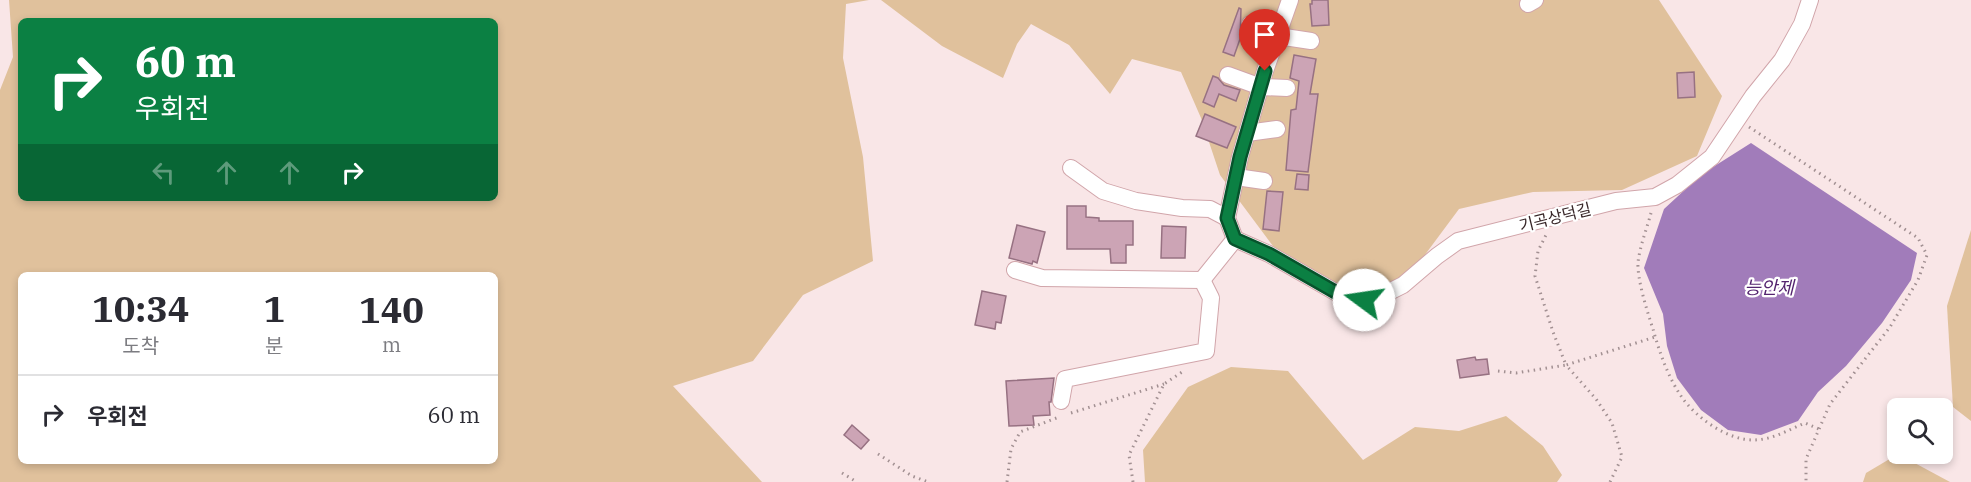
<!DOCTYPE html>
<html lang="ko">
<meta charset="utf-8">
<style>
:root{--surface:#fff;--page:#f2f2f3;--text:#2b2b33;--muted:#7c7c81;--line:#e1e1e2}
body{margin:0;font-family:"IBM Plex Serif","Noto Sans KR",serif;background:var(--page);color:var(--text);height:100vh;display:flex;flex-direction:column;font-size:22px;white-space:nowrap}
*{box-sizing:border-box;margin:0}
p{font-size:20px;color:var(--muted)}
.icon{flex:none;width:33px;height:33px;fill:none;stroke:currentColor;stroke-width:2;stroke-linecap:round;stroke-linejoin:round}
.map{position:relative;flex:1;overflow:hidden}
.panel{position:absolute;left:18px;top:272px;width:480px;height:192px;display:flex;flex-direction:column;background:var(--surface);border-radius:9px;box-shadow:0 3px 9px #0003}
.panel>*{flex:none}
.banner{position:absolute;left:18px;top:18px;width:480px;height:183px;border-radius:9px;box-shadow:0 3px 9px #0003;background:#0b8043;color:#fff;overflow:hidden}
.tools{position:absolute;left:1887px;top:398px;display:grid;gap:12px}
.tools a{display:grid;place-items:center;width:66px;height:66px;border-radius:9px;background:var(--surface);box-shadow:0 3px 9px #0003;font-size:30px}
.pin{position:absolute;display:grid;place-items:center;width:51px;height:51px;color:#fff;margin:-62px -26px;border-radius:50% 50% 50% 0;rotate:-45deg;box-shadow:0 0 6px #0007}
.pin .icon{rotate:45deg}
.me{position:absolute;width:66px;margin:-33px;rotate:284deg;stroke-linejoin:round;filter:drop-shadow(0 0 4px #0008)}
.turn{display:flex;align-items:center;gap:21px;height:126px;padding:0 18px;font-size:27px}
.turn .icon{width:78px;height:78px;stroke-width:2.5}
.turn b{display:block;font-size:42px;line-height:51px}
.lanes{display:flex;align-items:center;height:57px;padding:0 18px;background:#0003;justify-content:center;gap:30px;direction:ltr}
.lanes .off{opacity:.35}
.eta{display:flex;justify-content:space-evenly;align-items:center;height:102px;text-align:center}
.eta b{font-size:36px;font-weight:700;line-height:42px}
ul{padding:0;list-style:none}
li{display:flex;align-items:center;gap:18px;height:78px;padding:0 18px;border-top:2px solid var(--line)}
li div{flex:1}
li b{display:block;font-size:22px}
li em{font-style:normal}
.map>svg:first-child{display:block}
.green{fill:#e0c19c;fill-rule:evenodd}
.water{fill:#a17cba}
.building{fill:#cca4b5;stroke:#977182;stroke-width:1.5}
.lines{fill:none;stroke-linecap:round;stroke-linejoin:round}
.street-casing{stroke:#d1a5aa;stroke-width:18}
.path{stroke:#a29092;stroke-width:3;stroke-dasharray:1.5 4.5;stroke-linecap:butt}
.street{stroke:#fff;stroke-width:16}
.route-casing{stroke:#07532c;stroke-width:15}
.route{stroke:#0b8043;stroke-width:10}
.labels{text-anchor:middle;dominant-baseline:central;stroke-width:4.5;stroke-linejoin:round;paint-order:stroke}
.street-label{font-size:16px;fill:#382729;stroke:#fff}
.water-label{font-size:18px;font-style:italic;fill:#54246f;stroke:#fff}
</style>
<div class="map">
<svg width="1971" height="482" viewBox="0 0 1971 482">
<rect width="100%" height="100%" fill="#f9e6e7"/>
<g class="green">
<path d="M9,0H869L846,4L843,58L863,157L873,261L803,295L753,361L673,386L762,482H0V90L13,57ZM21,21H495V198H21ZM21,274H495V460H21Z"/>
<path d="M881,0H1659L1722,96L1697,156L1622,190L1533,192L1459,209L1407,279L1351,296L1279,254L1220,175L1201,118L1181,72L1132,59L1110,94L1069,45L1031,24L1017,44L1003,78L942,46Z"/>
<path d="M1971,230V421L1953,407L1947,306Z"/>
<path d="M1231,367L1288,371L1363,460L1415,427L1459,431L1506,416L1543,446L1562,475L1557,482H1145L1143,450L1188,387Z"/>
<path d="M1898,454L1950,482H1863L1866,473Z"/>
</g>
<path class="water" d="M1751,143L1917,253L1911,280L1882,323L1846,366L1818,392L1798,421L1761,435L1728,430L1701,410L1677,378L1667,346L1663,314L1644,268L1664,209L1702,174Z"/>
<g class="building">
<path d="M1312,0H1328L1329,25L1312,26L1310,4H1312Z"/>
<path d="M1239,8L1241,9L1240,39L1234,56L1223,52Z"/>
<path d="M1294,55L1316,59L1310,94H1318L1308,172L1286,170L1291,110L1296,109L1299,81L1290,78Z"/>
<path d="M1694,72L1695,97L1678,98L1677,73Z"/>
<path d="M1213,76L1218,78L1224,85L1240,90L1236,101L1219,94L1214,107L1203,102Z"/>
<path d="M1205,114L1236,127L1227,148L1196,136Z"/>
<path d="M1297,174L1309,175L1308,190L1295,189Z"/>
<path d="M1267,191L1283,192L1279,231L1263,229Z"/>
<path d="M1067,206H1086V217L1099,218V221H1133V245H1126V263H1111L1110,249H1067Z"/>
<path d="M1017,225L1045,232L1037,263L1033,261L1032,264L1009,258Z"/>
<path d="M1162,226L1186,227L1185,258H1161Z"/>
<path d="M982,291L1006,296L1001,323L996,322L995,329L975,325Z"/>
<path d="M1475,357L1476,360L1487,359L1489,374L1460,378L1457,360Z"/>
<path d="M1054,378L1051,402H1049L1050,415L1033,416L1034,425L1009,426L1006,381Z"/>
<path d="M852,425L869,440L861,449L844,435Z"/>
</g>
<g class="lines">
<g class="street-casing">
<g id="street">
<path d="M1528,4L1535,0"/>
<path d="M1250,24L1278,36L1311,41"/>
<path d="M1228,75L1261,87L1287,88"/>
<path d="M1247,133L1277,129"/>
<path d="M1071,168L1103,191L1136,201L1182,208L1210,209L1227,218"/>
<path d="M1236,177L1264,181"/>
<path d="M1235,239L1269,254L1351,301L1377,298L1403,285L1437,256L1458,241L1616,201L1655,197L1677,185L1712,157L1753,96L1782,60L1802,24L1810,0"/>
<path d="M1235,239L1227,218L1240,157L1265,71L1290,0"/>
<path d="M1015,270L1042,278L1202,280L1235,239"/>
<path d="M1061,401L1065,379L1206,351L1211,298L1202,280"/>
</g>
</g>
<g class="path">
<path d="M1749,127L1918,238L1927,255L1918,280L1890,327L1830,404L1806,459V482"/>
<path d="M1651,213C1647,228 1640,246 1638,262C1637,279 1647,311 1653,329C1659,351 1668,377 1681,396C1695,417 1727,440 1753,440C1772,440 1788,430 1805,423L1819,429"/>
<path d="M1498,371L1516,373L1566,365L1553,332L1535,276L1538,251L1546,235"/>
<path d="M1071,413L1164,384"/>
<path d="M878,454L912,476L928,482"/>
<path d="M842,473L857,482"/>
<path d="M1007,482L1011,449L1020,432L1059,417"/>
<path d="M1133,482L1129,455L1164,384L1182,372"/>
<path d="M1610,482L1622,457L1612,423L1596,399L1566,365L1655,337"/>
</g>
<use href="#street" class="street"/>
</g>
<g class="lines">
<g class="route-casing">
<path id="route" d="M1265,71L1240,157L1227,218L1235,239L1269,254L1351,301L1364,300"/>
</g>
<use href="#route" class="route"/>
</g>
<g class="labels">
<g class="street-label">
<text transform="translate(1555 217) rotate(-14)">기곡상덕길</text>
</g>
<g class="water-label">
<text x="1769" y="287">능안제</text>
</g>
</g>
</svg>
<div class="tools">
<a><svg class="icon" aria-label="search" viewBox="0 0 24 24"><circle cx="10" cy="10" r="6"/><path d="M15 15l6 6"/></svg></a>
</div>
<div class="pin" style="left:1265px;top:71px;background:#d93025"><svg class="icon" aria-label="arrive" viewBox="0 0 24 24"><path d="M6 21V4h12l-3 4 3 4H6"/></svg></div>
<svg class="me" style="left:1364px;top:300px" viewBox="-20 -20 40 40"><circle r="19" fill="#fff"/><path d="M0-13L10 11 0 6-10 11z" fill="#0b8043"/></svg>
<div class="banner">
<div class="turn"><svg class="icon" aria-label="right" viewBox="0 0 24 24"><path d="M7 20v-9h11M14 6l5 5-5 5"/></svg><div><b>60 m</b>우회전</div></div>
<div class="lanes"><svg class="icon off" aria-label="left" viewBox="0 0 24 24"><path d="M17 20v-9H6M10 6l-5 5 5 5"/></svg><svg class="icon off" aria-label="ahead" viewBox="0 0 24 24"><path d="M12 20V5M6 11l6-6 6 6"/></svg><svg class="icon off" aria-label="ahead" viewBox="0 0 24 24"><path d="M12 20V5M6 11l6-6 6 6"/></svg><svg class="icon" aria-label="right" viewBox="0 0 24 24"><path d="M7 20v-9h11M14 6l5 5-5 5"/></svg></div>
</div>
<section class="panel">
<div class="eta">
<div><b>10:34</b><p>도착</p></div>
<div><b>1</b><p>분</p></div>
<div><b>140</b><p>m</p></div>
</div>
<ul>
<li><svg class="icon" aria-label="right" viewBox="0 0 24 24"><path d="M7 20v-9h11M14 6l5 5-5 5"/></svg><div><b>우회전</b></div><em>60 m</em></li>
</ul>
</section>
</div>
